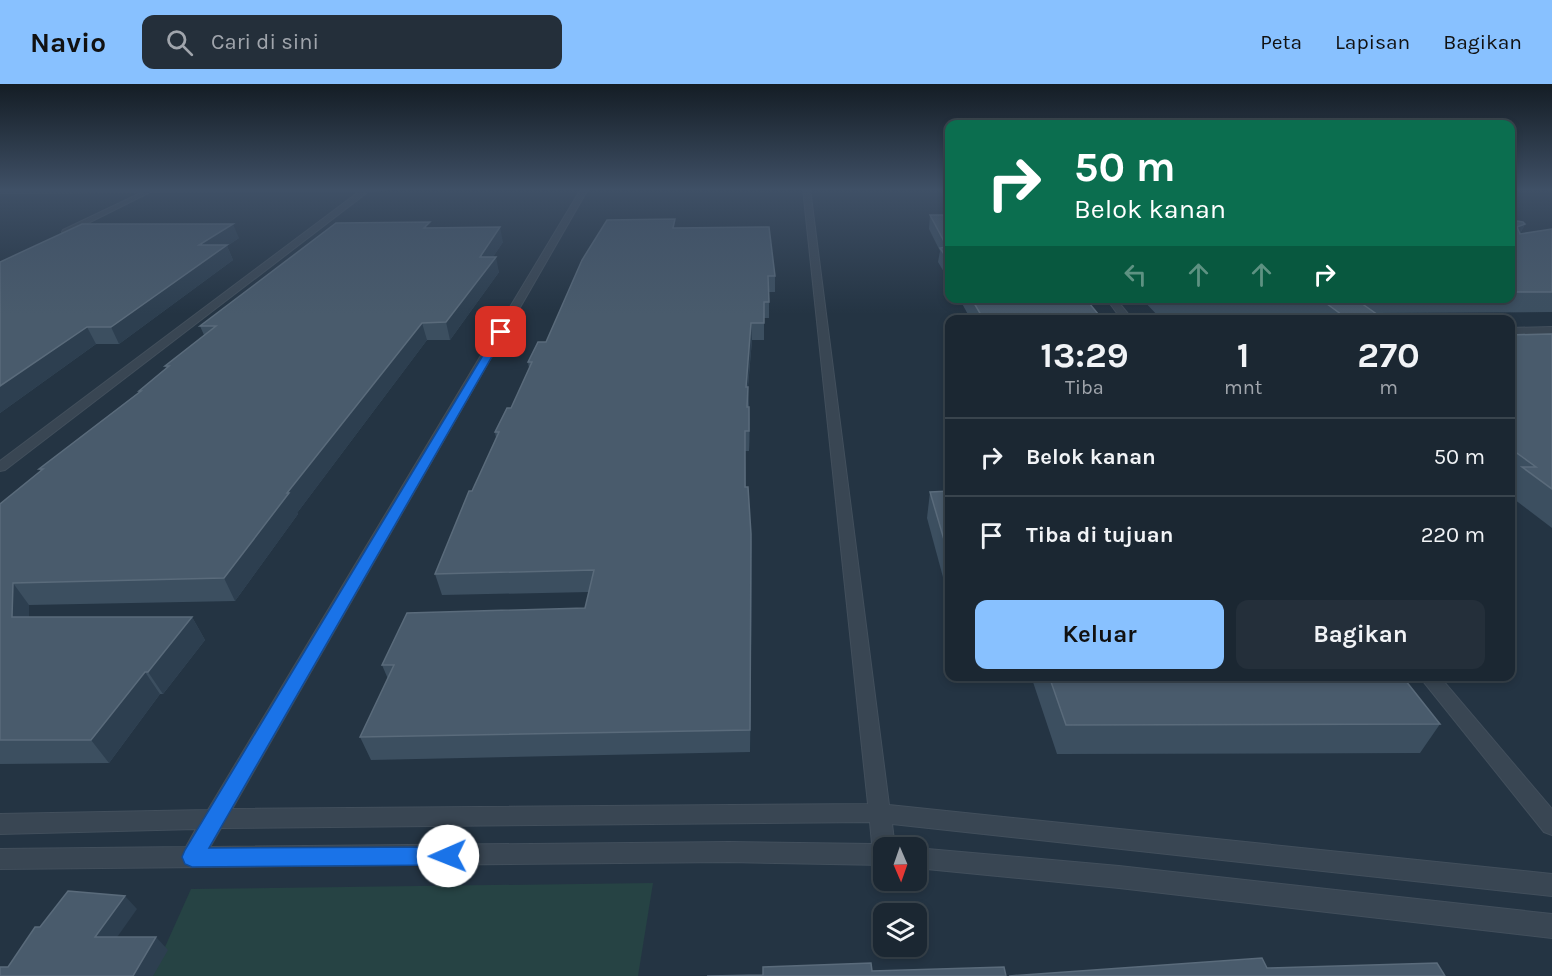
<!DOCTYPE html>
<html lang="id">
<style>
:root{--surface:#1b2732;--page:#242f3a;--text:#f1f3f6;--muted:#a0a5ac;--line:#39444d;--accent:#88c1ff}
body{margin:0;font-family:Karla,sans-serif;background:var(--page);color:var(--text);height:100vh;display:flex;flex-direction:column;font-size:22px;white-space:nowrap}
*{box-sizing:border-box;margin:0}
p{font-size:20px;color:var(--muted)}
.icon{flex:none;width:33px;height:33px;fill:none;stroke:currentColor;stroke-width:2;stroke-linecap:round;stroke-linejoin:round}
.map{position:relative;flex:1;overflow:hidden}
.side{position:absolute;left:945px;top:231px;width:570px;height:366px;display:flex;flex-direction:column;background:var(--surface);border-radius:12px;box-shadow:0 3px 9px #0003,0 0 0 2px var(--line)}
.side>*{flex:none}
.top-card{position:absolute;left:945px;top:36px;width:570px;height:183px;border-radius:12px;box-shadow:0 3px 9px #0003,0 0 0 2px var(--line);background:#0b6e4f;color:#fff;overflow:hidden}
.needle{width:39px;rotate:178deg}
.buttons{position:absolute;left:873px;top:753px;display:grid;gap:12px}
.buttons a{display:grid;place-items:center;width:54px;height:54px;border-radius:12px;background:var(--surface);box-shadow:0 3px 9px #0003,0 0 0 2px var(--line);font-size:30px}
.pin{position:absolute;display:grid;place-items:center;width:51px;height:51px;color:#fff;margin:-26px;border-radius:12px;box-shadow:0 3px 9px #0006}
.me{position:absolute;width:66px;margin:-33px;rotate:269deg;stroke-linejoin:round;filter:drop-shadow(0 0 4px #0008)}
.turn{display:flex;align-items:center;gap:21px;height:126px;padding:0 30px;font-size:27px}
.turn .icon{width:78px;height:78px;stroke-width:2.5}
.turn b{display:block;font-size:42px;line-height:51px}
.lanes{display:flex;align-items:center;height:57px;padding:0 30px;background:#0003;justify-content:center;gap:30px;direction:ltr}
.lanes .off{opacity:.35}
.eta{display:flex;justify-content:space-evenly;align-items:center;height:102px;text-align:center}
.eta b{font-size:36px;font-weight:700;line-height:42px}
.cta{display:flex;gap:12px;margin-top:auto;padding:12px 30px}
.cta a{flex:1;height:69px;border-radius:12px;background:var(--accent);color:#111;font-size:24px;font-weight:700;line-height:69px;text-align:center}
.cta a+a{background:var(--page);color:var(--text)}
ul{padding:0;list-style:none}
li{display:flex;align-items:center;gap:18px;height:78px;padding:0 30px;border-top:2px solid var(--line)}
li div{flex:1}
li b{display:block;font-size:22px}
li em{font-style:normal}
header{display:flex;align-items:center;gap:36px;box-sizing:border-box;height:84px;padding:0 30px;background:var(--accent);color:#111}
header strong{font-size:28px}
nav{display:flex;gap:33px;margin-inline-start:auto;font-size:21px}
.search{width:420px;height:54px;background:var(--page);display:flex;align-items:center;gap:15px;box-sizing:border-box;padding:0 21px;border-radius:12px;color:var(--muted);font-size:22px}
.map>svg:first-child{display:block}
.green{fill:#264344}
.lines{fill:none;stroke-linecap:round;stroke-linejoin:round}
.lane-casing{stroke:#424f5c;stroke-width:2}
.lane{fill:#394653;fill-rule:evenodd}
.wall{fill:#3c4f60}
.shaded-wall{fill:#2d3f50}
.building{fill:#495b6c;stroke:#5a6b7b;stroke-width:1.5}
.route{fill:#1a73e8;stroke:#114b97;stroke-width:1.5}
</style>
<header>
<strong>Navio</strong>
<div class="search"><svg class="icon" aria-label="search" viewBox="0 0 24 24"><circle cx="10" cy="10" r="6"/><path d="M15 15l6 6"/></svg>Cari di sini</div>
<nav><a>Peta</a><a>Lapisan</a><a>Bagikan</a></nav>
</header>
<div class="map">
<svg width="1552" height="892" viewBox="0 0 1552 892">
<rect width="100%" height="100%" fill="#243443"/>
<path class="green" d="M653,799L638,892H152L191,805Z"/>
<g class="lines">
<g class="lane-casing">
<g id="lane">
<path d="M0,105H389L369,107L5,386L0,387V377L360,107L150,108L66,150L62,148L63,146L143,108L0,109Z"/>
<path d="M581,105H588L232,725L868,720L803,105H810L889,721L1552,790V812L892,740L895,764H884V781L729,778L0,785V765L186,763L196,745L0,750V730L208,726ZM870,738L872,760L729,758L210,763L221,744Z"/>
<path d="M1106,214H1115L1133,236H1122Z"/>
<path d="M1552,243V249L1510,250V244Z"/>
<path d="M1419,592H1439L1552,725V751L1544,748Z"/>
<path d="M916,764L1119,782L1552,830V854L1119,804L916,784Z"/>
</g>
</g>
<use href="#lane" class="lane"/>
</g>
<g class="wall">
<path d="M930,131H950V198L938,178L940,167L929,145Z"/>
<path d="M1510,136L1525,140L1520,150L1552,145V228L1376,229L1385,236H1311L1304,230L1159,233L1141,214H1510Z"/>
<path d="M431,144L503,158L493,173L499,188L450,256H427L297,429L298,430L235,517L29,521V533H192L205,556L163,610H160L109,679L0,680V420L41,387L39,385L139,308V307L166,284L165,282L204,251L200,242Z"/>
<path d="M676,144L775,192V208H769V234H764V256H752L748,303L750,342L749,367H745L746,403L751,450L752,471L750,668L371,676L360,653L388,595L382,581L585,524L589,508L442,511L435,490L496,354L495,348L511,324L529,284L528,278L546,258Z"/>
<path d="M239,154L227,162L233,176L119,260H96L0,329V178Z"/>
<path d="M959,214H1085L1103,236H971Z"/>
<path d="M1552,250V444L1510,412V251Z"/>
<path d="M950,407V519L927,434L930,408Z"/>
<path d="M1031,592H1402L1440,640L1420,669L1057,670Z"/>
</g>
<g class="shaded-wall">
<path d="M233,140L239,154L227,162L233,176L119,260L111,243L199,161Z"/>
<path d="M1525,140L1515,158L1517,143Z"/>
<path d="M500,143L503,158L483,188L480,173Z"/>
<path d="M496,173L499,188L450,256L446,238Z"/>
<path d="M422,239L427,256L297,429L298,430L235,517L224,494L287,409Z"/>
<path d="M751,239L752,256L746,321V303Z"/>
<path d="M87,243L96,260L0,329V302Z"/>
<path d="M749,323L750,342L749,367Z"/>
<path d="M751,450L752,471L750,668V646Z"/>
<path d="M13,499L29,521V555L12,533Z"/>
<path d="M192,533L205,556L163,610L148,588Z"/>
<path d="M145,588L160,610L109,679L91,656Z"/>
<path d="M125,812L137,825L108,866L95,853Z"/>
<path d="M156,853L168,866L153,892H133Z"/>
</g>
<g class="building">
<path d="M930,131H950V179L940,164L947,163Z"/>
<path d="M675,135L673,144L769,143L775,192H768L769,218H764V239H751L746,303H748L747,323H749V347H745V403H748L751,450L750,646L360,653L394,581H382L407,529L585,524L594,486L435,490L469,407H472L499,348H495L507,324H511L532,278H528L538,258H546L582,176L607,136Z"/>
<path d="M1510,136L1523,138L1525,140L1517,143L1520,150L1552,145V208H1510Z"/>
<path d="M430,138L424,144L500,143L480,173H496L446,238L422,239L287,409H289L224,494L13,499L12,533H192L148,588H145L91,656H0V420L43,385H39L141,307H139L169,282H165L216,242H200L336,139Z"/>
<path d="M82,140H233L199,161H227L111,243H87L0,302V178Z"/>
<path d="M971,214H1085L1103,236H984Z"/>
<path d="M1319,214H1354L1385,236H1349Z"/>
<path d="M1552,250V405L1522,383H1536L1510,364V251Z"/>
<path d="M950,407V476L930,408Z"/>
<path d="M1049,592H1402L1440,640L1066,641Z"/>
<path d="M68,807L125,812L95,853H156L133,892H0V883H8L35,843H40Z"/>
<path d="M1262,874L1267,884L1437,879L1445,892H1009Z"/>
<path d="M871,879L872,887L1004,883L1006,892H707L763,891V883Z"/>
</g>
<linearGradient id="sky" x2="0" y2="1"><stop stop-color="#141d25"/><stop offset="0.46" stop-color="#3f5066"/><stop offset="1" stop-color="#3f5066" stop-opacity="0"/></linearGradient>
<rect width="1552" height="230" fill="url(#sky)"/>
<path class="route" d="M501,245L506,248L209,764L448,763L455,765L458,772L455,779L448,781L192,783L185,780L182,773L185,766L497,248Z"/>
</svg>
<div class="buttons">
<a><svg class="needle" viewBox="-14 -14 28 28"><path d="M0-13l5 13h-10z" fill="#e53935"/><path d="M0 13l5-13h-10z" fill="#a0a5ac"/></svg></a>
<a><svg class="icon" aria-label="layers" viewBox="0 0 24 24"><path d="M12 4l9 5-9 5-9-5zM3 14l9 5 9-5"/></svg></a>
</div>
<div class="pin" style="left:501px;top:248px;background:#d93025"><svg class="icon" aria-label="arrive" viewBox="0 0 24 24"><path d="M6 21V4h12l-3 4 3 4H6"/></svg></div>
<svg class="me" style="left:448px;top:772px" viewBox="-20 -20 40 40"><circle r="19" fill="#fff"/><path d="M0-13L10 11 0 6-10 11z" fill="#1a73e8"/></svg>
<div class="top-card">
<div class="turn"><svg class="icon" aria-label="right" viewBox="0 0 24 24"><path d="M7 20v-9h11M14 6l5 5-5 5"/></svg><div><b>50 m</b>Belok kanan</div></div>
<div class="lanes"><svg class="icon off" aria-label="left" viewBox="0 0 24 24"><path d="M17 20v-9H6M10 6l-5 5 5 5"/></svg><svg class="icon off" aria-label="ahead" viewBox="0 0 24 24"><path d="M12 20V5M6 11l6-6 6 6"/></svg><svg class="icon off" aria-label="ahead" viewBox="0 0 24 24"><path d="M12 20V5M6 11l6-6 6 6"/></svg><svg class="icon" aria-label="right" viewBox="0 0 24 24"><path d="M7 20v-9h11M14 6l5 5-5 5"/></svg></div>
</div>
<section class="side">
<div class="eta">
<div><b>13:29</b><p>Tiba</p></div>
<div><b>1</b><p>mnt</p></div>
<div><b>270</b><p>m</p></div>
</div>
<ul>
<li><svg class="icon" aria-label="right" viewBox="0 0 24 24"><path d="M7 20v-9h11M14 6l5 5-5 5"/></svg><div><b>Belok kanan</b></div><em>50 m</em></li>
<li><svg class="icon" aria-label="arrive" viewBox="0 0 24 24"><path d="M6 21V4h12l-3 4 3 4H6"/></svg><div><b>Tiba di tujuan</b></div><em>220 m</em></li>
</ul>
<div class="cta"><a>Keluar</a><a>Bagikan</a></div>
</section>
</div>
